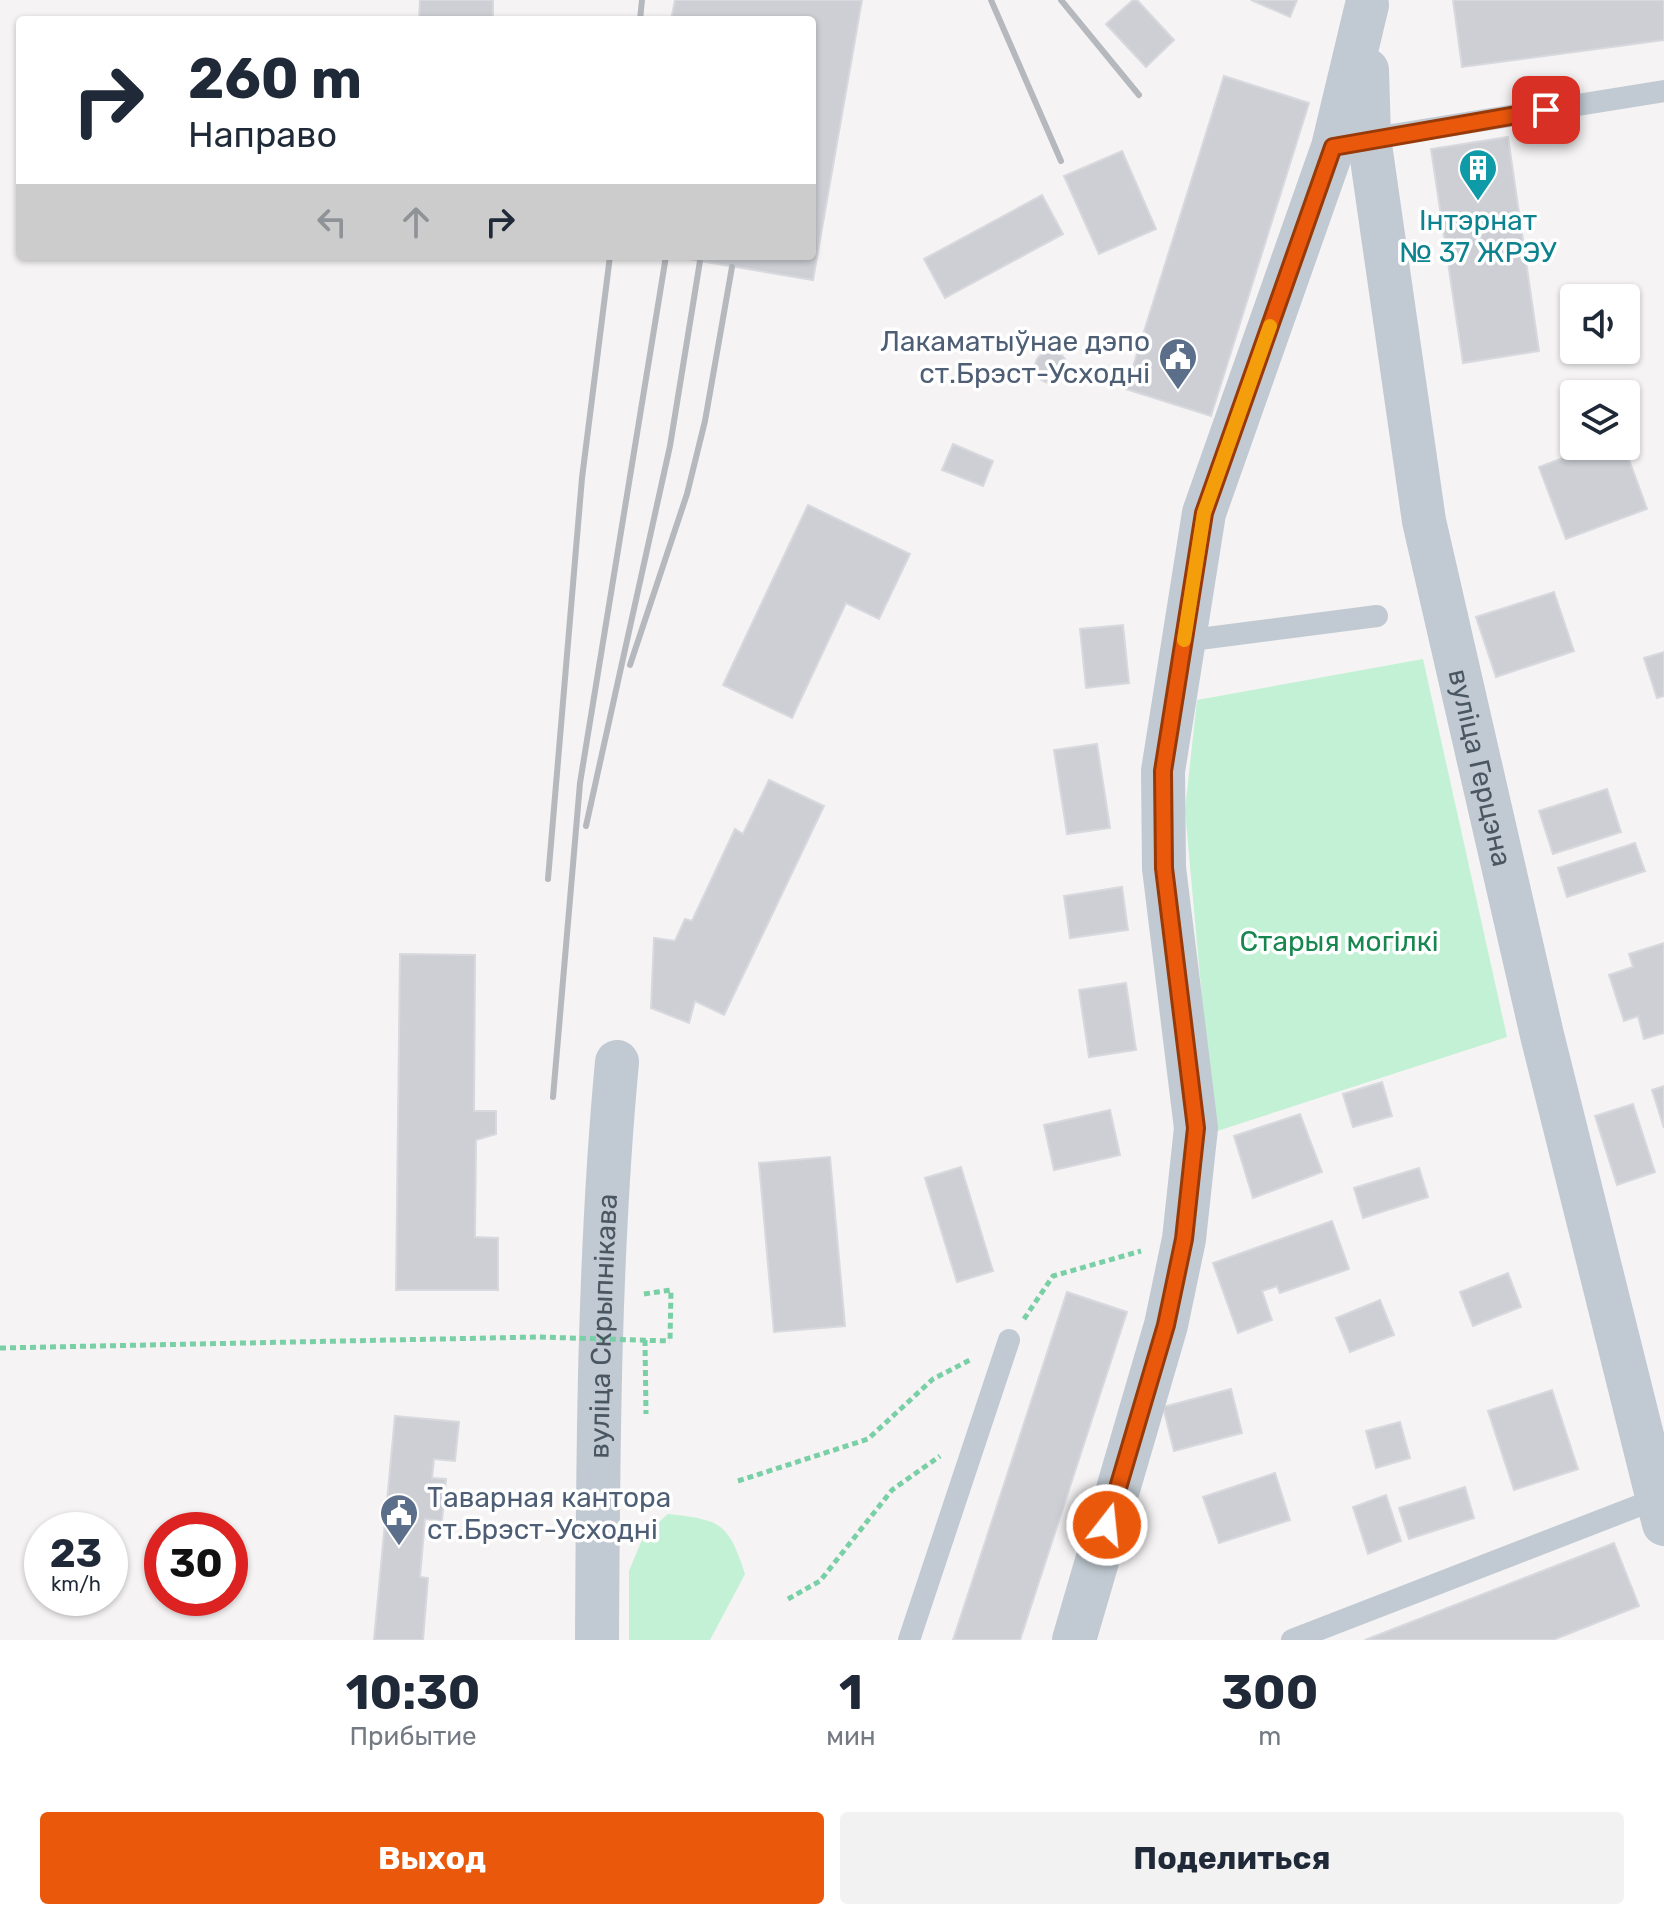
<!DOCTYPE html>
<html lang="ru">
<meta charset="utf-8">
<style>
:root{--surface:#fff;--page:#f2f2f3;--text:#1f2937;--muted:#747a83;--accent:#ea580c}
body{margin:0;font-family:Rubik,sans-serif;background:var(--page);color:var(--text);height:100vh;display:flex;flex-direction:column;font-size:30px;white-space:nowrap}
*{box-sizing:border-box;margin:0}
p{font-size:26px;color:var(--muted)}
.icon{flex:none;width:44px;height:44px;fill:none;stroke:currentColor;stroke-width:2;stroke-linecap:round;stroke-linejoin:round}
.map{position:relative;height:1640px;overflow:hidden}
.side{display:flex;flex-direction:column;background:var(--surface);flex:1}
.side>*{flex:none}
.top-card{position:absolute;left:16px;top:16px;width:800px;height:244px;border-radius:8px;box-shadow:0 2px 6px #0004;background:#fff;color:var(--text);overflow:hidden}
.tools{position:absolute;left:1560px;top:284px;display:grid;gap:16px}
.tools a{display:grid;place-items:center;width:80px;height:80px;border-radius:8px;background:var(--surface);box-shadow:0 2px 6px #0004;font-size:40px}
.speed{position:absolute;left:24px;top:1512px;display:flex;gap:16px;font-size:40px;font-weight:700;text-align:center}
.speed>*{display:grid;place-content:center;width:104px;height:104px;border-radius:50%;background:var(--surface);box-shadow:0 2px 6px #0004;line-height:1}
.speed small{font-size:20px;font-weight:400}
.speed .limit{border:12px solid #d22;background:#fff;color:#111}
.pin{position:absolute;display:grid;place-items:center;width:68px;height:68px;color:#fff;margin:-34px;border-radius:16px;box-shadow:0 4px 12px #0006}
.me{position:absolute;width:88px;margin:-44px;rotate:16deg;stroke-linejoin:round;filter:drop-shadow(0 0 6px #0008)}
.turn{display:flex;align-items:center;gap:28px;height:168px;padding:0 40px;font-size:36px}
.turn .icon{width:104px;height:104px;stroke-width:2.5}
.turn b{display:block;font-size:56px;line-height:68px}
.lanes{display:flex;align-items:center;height:76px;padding:0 40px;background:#0003;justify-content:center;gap:40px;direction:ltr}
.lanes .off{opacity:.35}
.eta{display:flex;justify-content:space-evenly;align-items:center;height:136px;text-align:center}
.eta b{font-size:48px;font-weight:700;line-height:56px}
.cta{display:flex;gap:16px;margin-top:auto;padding:16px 40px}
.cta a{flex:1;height:92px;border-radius:8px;background:var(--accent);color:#fff;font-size:32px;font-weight:700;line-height:92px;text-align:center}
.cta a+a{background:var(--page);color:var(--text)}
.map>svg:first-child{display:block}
.green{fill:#c3f1d5}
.building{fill:#cdcfd5;stroke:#d7d9de;stroke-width:2}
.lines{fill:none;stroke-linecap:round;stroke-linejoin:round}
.path{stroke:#7ad0a6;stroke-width:5;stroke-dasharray:6 4;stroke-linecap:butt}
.lane{stroke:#c1cad2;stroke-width:22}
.street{stroke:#c1cad2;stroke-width:44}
.rail{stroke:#b5b8bd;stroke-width:6}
.path-bridge{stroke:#7ad0a6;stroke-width:5;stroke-dasharray:6 4;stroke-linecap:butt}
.route-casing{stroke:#983908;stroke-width:20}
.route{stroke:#ea580c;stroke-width:14}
.slow{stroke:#f59e0b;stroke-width:14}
.labels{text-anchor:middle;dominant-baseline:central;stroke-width:7;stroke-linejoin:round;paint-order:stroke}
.culture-label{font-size:28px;fill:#0d838f;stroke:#fff}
.service-label{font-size:28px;fill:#4e5e75;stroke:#fff;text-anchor:end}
.street-label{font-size:28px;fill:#4a5661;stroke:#fff}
.park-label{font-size:28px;fill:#17864f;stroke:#fff}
</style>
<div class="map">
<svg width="1664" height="1640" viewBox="0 0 1664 1640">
<rect width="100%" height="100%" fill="#f5f3f3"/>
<g class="green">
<path d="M1423,659L1507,1037L1214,1132L1185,810L1197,700Z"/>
<path d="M668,1514C722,1520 728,1523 745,1574L710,1640H629V1571L644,1535Z"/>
</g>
<g class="building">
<path d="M420,0H493V20H419Z"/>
<path d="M675,0H862L813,280L670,256H812V20H671Z"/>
<path d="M1133,0H1137L1174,40L1146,67L1106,24Z"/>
<path d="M1251,0H1297L1290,17Z"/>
<path d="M1453,0H1664V40L1462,67Z"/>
<path d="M1224,76L1309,103L1211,416L1126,389Z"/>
<path d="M1508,137L1539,351L1463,363L1431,149Z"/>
<path d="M1122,151L1156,229L1099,254L1064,176Z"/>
<path d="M1042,195L1063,234L945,298L924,259Z"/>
<circle cx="1051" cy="367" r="16"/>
<path d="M953,444L993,461L983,486L942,470Z"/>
<path d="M1594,446H1624L1647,509L1566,539L1539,467Z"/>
<path d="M808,505L910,554L879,619L846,603L792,718L723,685Z"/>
<path d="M1554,592L1574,651L1496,677L1476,617Z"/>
<path d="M1123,625L1129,683L1086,688L1080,629Z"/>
<path d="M1664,652V696L1657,698L1644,658Z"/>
<path d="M1097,744L1110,828L1067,834L1054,750Z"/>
<path d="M769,780L824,806L724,1015L695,1001L689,1023L651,1008L654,938L675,941L685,919L692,921L735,829L743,834Z"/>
<path d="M1607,789L1621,832L1553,854L1539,811Z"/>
<path d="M1635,843L1645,871L1567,897L1558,868Z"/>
<path d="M1122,887L1128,930L1070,938L1064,896Z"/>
<path d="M1664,943V1033L1644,1039L1638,1016L1624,1021L1609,975L1633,967L1629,954Z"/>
<path d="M400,954L475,955L474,1111H496V1134L476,1140L475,1237L498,1238V1290H396Z"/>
<path d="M1126,983L1136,1050L1089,1057L1079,990Z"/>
<path d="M1382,1082L1392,1116L1353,1127L1343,1094Z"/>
<path d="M1664,1086V1128L1652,1090Z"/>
<path d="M1633,1104L1655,1172L1617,1185L1595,1116Z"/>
<path d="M1110,1110L1120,1155L1054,1170L1044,1125Z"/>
<path d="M1300,1114L1322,1172L1253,1198L1234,1136Z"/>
<path d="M830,1157L845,1326L774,1332L759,1163Z"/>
<path d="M961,1167L993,1271L957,1282L925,1178Z"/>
<path d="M1419,1168L1428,1197L1363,1218L1354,1188Z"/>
<path d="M1332,1221L1349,1269L1280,1293L1277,1286L1262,1291L1272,1320L1238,1333L1213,1263Z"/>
<path d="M1508,1273L1521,1307L1473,1326L1460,1292Z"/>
<path d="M1067,1292L1127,1312L1020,1640H953Z"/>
<path d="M1380,1300L1394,1335L1350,1352L1336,1318Z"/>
<path d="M1231,1389L1242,1433L1174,1451L1163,1407Z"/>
<path d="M1552,1390L1578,1469L1514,1490L1488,1411Z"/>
<path d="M395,1416L459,1422L455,1461L434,1459L432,1478L446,1479L442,1521L425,1519L420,1577L428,1578L423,1640H374Z"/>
<path d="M1400,1422L1410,1458L1376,1468L1366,1431Z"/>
<path d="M1275,1473L1290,1520L1219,1543L1203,1497Z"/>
<path d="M1465,1487L1474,1518L1409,1539L1399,1508Z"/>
<path d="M1386,1495L1401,1541L1368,1554L1353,1507Z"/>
<path d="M1614,1543L1639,1606L1553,1640H1365Z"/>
</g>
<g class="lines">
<g class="path">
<path d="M644,1294L671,1290L670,1341"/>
<path d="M1024,1319L1053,1276L1141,1251"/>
<path d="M645,1340L646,1414"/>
<path d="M738,1481L868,1439L933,1379L970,1360"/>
<path d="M788,1599L820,1581L892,1490L940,1456"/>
</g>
<g class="lane">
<path d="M1361,140L1664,91"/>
<path d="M1184,641L1377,616"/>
<path d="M909,1640L1009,1340"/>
<path d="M1292,1640L1656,1499"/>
</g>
<g class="street">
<path id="s1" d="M1367,70L1369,138L1424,521L1542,1035L1664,1524"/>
<path id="s2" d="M597,1640C598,1447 599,1254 617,1062"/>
<path d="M1074,1640L1166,1325L1184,1239L1196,1128L1164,868L1163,771L1204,513L1333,147L1367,5"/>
</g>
<g class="rail">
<path d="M991,0L1061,161"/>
<path d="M1061,0L1139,95"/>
<path d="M640,20L642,0"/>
<path d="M630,665L687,494L705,421L732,267"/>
<path d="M586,826L670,446L700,261"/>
<path d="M548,879L582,478L610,256"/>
<path d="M553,1097L580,783L666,256"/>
</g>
<path class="path-bridge" d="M0,1348L538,1337L670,1341"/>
</g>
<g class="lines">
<g class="route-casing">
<path id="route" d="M1107,1525L1166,1325L1184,1239L1196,1128L1164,868L1163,771L1204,513L1333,147L1546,110"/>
</g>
<use href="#route" class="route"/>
<path class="slow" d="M1184,640L1204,513L1270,326"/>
</g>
<defs>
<g id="building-pin" transform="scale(2)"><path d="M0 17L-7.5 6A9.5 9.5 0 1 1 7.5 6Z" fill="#0f9aa8" stroke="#fff"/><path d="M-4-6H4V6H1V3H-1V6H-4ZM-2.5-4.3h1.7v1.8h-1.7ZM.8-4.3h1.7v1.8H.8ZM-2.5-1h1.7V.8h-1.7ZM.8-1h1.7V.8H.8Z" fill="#fff"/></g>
<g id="civic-pin" transform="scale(2)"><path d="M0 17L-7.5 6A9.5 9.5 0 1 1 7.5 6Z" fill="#5c6f8a" stroke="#fff"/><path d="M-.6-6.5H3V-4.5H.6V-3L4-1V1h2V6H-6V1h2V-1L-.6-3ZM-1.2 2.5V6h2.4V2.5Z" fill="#fff"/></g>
</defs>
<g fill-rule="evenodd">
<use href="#building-pin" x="1478" y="168"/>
<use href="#civic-pin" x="1178" y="357"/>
<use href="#civic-pin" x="399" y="1513"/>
</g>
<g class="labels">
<g class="culture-label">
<text x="1478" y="220">Інтэрнат<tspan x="1478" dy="32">№ 37 ЖРЭУ</tspan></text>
</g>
<g class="service-label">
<text x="1150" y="341">Лакаматыўнае дэпо<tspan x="1150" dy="32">ст.Брэст-Усходні</tspan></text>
<text x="427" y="1497" text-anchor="start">Таварная кантора<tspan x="427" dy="32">ст.Брэст-Усходні</tspan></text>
</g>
<g class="street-label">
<text stroke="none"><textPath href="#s1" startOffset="708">вуліца Герцэна</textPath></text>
<text stroke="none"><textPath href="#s2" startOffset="314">вуліца Скрыпнікава</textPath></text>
</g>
<g class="park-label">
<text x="1339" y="941">Старыя могілкі</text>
</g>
</g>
</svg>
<div class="tools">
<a><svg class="icon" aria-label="sound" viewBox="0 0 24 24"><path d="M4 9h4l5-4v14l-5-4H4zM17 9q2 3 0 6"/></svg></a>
<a><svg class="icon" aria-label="layers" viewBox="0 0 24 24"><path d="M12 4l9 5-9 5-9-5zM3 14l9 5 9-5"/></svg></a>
</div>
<div class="speed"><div>23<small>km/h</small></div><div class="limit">30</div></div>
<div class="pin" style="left:1546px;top:110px;background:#d93025"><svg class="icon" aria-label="arrive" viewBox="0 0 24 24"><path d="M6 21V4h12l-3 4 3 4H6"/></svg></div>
<svg class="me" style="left:1107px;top:1525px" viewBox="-20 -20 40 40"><circle r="17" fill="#ea580c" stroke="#fff" stroke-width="3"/><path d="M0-11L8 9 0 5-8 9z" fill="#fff"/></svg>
<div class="top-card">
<div class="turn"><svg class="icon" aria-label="right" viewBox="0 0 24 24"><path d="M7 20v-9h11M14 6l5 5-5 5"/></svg><div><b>260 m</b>Направо</div></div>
<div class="lanes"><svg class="icon off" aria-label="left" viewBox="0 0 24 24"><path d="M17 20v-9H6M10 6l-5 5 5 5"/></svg><svg class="icon off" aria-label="ahead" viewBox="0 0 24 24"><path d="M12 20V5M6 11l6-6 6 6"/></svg><svg class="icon" aria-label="right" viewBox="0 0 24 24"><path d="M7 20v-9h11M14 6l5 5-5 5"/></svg></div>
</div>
</div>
<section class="side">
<div class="eta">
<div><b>10:30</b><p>Прибытие</p></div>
<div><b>1</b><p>мин</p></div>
<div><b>300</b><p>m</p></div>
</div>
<div class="cta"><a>Выход</a><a>Поделиться</a></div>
</section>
